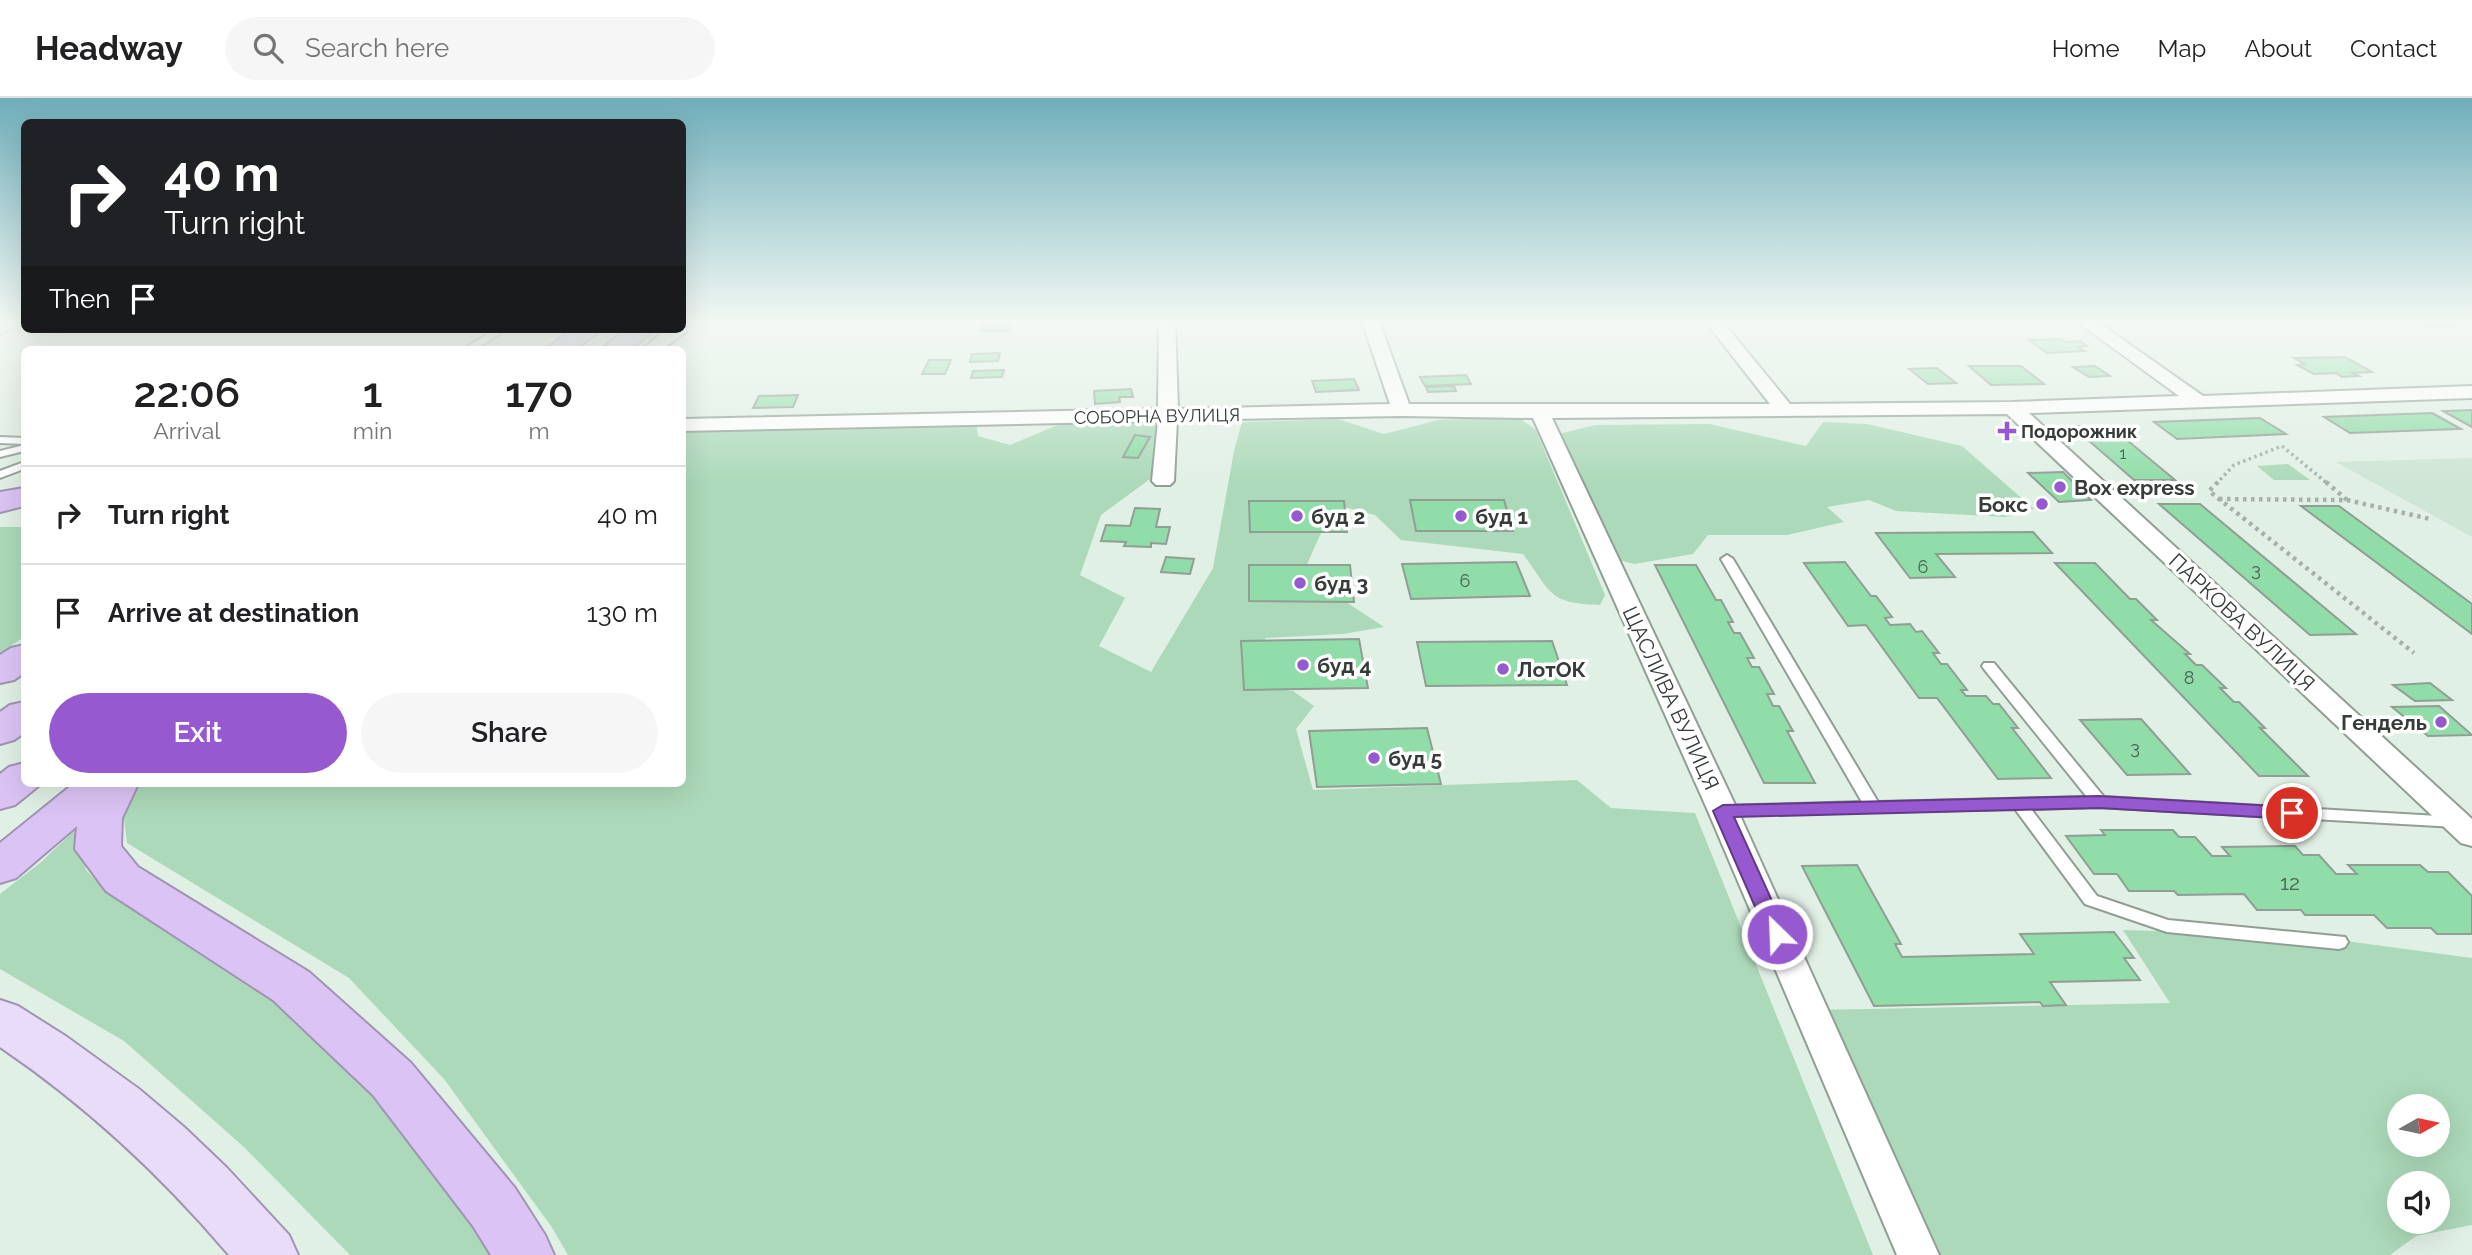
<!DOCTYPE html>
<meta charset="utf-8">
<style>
:root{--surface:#fff;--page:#f6f6f6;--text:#202124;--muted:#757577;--line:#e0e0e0;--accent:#9759cf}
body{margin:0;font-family:Raleway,sans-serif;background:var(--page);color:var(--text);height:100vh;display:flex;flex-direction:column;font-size:26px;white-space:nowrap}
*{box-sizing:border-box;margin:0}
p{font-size:23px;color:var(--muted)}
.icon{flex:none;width:38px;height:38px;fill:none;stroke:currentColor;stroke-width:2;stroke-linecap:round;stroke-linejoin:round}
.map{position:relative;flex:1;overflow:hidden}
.side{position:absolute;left:21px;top:248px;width:665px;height:441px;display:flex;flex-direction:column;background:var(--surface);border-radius:10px;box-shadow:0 7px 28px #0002}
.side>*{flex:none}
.top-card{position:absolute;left:21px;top:21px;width:665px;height:214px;border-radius:10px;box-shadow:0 7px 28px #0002;background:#202124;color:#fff;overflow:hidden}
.needle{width:46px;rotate:81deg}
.controls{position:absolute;left:2387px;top:996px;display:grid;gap:14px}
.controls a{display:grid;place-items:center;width:63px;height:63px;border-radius:50%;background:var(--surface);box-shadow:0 7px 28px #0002;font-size:35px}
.pin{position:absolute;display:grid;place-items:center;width:60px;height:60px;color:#fff;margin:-30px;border:4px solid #fff;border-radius:50%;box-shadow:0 2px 7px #0007}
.me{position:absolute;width:77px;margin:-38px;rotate:336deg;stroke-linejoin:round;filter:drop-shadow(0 0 5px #0008)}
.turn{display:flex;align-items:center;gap:24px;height:147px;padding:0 28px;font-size:32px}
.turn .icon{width:91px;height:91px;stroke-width:2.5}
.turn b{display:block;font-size:49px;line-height:60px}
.then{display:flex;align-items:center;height:66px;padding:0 28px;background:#0003;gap:14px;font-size:26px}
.eta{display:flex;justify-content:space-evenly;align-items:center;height:119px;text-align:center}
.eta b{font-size:42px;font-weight:600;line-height:49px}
.cta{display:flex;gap:14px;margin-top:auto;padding:14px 28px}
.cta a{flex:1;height:80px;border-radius:42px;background:var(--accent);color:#fff;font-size:28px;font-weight:600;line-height:80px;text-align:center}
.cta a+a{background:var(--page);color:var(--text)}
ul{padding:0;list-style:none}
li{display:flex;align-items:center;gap:21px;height:98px;padding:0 28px;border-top:2px solid var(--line)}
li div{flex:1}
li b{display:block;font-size:26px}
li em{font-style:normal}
header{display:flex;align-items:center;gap:42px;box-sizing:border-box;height:98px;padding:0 35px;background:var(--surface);border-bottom:2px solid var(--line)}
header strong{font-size:33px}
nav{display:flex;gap:38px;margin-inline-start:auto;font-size:24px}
.search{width:490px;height:63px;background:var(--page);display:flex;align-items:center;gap:18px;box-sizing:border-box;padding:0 24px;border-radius:38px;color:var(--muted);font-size:26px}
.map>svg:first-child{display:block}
.built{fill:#cfe5d5}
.green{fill:#acd9b9;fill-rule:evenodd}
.building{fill:#90dda9;stroke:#909e94;stroke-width:2}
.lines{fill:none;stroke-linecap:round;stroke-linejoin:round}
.lane-casing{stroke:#909e94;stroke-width:4}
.street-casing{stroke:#909e94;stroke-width:4}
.primary-casing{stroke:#a194b3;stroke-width:4}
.highway-casing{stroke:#a194b3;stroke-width:4}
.path-far1{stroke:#a5b1a8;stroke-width:3.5;stroke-dasharray:2.5 3.5;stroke-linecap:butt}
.path{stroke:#a5b1a8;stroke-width:4.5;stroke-dasharray:3.5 4.5;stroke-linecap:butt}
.lane{fill:#fff;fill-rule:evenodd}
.street{fill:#fff;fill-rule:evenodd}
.primary{fill:#e9dcf9;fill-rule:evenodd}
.highway{fill:#dbc4f5;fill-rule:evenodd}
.route{fill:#9759cf;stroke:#623a87;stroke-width:2}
.poi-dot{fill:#9759cf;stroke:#fff;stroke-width:2.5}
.labels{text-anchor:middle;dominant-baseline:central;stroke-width:7;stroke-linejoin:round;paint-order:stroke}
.far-number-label{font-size:16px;fill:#4c6454}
.far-street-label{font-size:18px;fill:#363c38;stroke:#fff}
.far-poi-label{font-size:18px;font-weight:bold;fill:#363c38;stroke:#fff;text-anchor:start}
.number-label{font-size:18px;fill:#4c6454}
.poi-label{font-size:21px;font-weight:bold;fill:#363c38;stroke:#fff;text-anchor:start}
.street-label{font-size:21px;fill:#363c38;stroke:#fff}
.near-number-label{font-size:21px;fill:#4c6454}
</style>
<header>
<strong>Headway</strong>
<div class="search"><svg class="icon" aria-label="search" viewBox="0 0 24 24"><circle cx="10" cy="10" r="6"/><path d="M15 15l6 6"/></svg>Search here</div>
<nav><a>Home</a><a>Map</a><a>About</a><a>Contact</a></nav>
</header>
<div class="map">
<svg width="2472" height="1157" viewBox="0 0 2472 1157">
<rect width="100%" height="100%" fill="#e1f0e5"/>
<path class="built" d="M2472,360V439L2336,364Z"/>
<g class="green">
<path d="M1518,319L1536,332L1605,497L1600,507C1548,506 1551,494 1523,456L1401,442L1375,417L1320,403L1321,435L1295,493L1337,498L1384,529L1343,536L1265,540L1269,590L1293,593L1314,608L1296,631L1313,692L1577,682L1611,710L1695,715L1873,1157H568L551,1128L444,981L349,880L127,745L122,703L135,686H682L683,331L976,325L978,338L1010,347L1055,328L1092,322L1149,323L1159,330L1150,381L1101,417L1080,477L1125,500L1099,548L1151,574L1213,470L1234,353L1242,324L1338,321L1384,336L1438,322Z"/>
<path d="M1823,324L1867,326L1962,348L2034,411L2006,419L1896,413L1869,402L1827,409L1844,424L1787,437H1708L1693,456L1634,466L1611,460L1559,336L1595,327L1709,326L1806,348Z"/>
<path d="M2288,366L2310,382H2274L2257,368Z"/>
<path d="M0,429H24V539L0,555Z"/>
<path d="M80,727L81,754L86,772L105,791L199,850L272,902L371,994L498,1157H350L244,1049L124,943L0,871V796L40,765Z"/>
<path d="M2123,832L2301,837L2472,860V1127L2416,1138L2390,1157H1928L1816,912L2170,905ZM2399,1008H2438V1046H2399ZM2399,1085H2438V1124H2399Z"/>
</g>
<g class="building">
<path d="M984,223H1012L1010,233H981Z"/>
<path d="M2418,223H2447L2457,228L2430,229Z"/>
<path d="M2061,241L2066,244L2080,243L2087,248L2079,249L2085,253L2047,255L2029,242Z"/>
<path d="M1000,255L998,263L970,264L972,256Z"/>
<path d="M2345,259L2372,274L2353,275L2359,278L2342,279L2336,275L2314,276L2297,267L2304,266L2294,260Z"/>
<path d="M929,262H951L945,276H922Z"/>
<path d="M1969,268H2021L2044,286L1991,287Z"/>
<path d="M2095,268L2110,278L2089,279L2073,269Z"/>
<path d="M1937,270L1956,285L1928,286L1909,271Z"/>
<path d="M1004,272L1002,279L971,280L973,273Z"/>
<path d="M1466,277L1471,286L1425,288L1420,279Z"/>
<path d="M1354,281L1359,292L1316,294L1312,283Z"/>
<path d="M1454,288L1456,293L1428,294L1426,289Z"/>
<path d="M1131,291L1133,299H1119L1120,304L1095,306L1094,293Z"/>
<path d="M798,297L793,309L753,310L759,298Z"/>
<path d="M2472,312V329L2443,313Z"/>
<path d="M2432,315L2461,331L2350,335L2324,319Z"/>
<path d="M2260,320L2286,336L2177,341L2154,324Z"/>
<path d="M2072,328H2110L2175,382H2134Z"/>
<path d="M1135,337L1150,339L1138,360L1123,359Z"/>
<path d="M2063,374L2091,402L2059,404L2028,375Z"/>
<path d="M1410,402H1504L1513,433H1416Z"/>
<path d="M1249,403H1344L1347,434H1250Z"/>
<path d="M2159,406H2200L2356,536L2310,537Z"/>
<path d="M2301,408H2339L2472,506V536Z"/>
<path d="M1135,410L1160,411L1156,429H1170L1166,446L1151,445V449L1124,448L1126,444L1101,443L1106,427L1130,428Z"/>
<path d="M2033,434L2052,455L1936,456L1955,479L1910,480L1876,435Z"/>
<path d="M1166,459L1194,461L1190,476L1161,474Z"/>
<path d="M1516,464L1530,498L1411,501L1402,466Z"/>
<path d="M1845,464L1871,498H1876L1892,519L1885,520L1890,527L1910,526L1916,534L1922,533L1939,555H1933L1941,566H1947L1967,592H1961L1966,598H1986L1993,606H1999L2018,630H2012L2051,680L1998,681L1937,600H1919L1866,527L1848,528L1804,465Z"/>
<path d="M2055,465H2095L2130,501H2136L2157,522H2151L2190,556H2185L2196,567H2202L2226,590H2220L2234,604H2239L2265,630H2260L2308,678H2259Z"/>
<path d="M1249,467H1350L1354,504L1249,503Z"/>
<path d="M1655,467H1696L1716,502H1721L1733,524H1728L1734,535H1740L1754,560H1747L1752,569H1759L1774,596H1767L1773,608H1779L1793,633H1787L1815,685H1764Z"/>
<path d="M1359,541L1368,590L1244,592L1241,543Z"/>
<path d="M1552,543L1567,587L1426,588L1417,544Z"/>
<path d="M2430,585L2452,602L2415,603L2393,587Z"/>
<path d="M2439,608L2472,637L2428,638L2392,609Z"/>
<path d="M2141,621L2190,676L2127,677L2080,622Z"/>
<path d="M1427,630L1441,686L1317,689L1309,633Z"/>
<path d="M2101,732H2173L2179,739H2195L2212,758H2230L2222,749L2295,748L2303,757H2319L2336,776H2357L2348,767H2420L2428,774H2448L2472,798V836H2437L2431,830H2387L2374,817H2305L2301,812H2257L2244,796L2178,797L2174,793H2129L2117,776H2094L2066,738L2105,737Z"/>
<path d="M1857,767L1901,846H1895L1902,859L2034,856L2020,836L2114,834L2134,860H2124L2140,882L2050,884L2066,907L2043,908L2040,904L1874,908L1802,768Z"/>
</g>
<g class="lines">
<g class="lane-casing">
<g id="lane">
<path d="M496,231H507L474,252H462Z"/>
<path d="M0,339L24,340V346L0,345Z"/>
<path d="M24,347V353L0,359V353Z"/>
<path d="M24,364V371L0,380V373Z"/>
<path d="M1727,457L1733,461L1878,704L2087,699L1984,571L1982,568L1984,565H1994L2104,699L2456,719L2462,720L2464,724L2462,728L2456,729L2099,709L2031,711L2097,798L2168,822L2345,839L2348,844L2345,849L2339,851L2167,834L2085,806L2015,711L1717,717L1715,713L1717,709L1723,708L1862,704L1721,461Z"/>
</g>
</g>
<g class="street-casing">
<g id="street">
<path d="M1159,223H1175L1178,311L1390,306L1362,223H1379L1409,306H1770L1705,223H1722L1790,306L2012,304L2179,298L2076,223H2096L2203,298L2472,288V300L2029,315L2472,721V748L2461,745L2007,316L1552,320L1738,713L1939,1157H1897L1708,713L1533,320L1401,318L1177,322L1174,383L1170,387H1156L1152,383L1158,323L682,333V321L1158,311Z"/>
<path d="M682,227L687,231L684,235L661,252H641L667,231H682Z"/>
</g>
</g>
<g class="primary-casing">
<path id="primary" d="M0,902L18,908L67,939L139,991L184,1029L227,1070L289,1137L298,1157H229C161,1077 87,1008 0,949Z"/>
</g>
<g class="highway-casing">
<g id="highway">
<path d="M572,231H602L575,252H545Z"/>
<path d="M626,231H655L630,252H600Z"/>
<path d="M24,390V408L0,414V394Z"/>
<path d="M24,547V575L14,582L0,585V557L11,550Z"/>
<path d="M24,604V635L14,642L0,646V614L10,607Z"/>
<path d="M24,665V686H41L15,707L0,711V676L9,669Z"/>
<path d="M73,686H138L122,720L121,748L138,769L309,874L411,965L515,1090L545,1137L554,1157H491L473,1128L373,997L273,902L106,793L75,751L77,728L16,780L0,785V745Z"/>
</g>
</g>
<g class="path-far1">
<path d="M0,236L24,230"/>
<path d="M2216,386L2234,367L2282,348L2328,386"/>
</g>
<g class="path">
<path d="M2218,384L2209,393L2414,555"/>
<path d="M2326,384L2347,402"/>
<path d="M2219,401L2347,402L2430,421"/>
</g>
<use href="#lane" class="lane"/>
<use href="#street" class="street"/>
<use href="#primary" class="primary"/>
<use href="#highway" class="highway"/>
</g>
<linearGradient id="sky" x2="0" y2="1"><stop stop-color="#6faeba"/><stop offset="0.58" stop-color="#f2f8f3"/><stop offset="1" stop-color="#f2f8f3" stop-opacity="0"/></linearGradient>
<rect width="2472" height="385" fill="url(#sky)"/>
<path class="route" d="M2099,698L2292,709L2301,715L2292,721L2099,710L1734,719L1787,836L1784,842L1777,844L1770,842L1767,836L1713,713L1723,707Z"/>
<g class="poi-dot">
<path d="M2003.5 322.5h7v7h7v7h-7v7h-7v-7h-7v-7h7z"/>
<circle cx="2060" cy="389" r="7"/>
<circle cx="2042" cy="406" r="7"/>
<circle cx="1297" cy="418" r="7"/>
<circle cx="1461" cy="418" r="7"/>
<circle cx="1300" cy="485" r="7"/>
<circle cx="1303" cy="567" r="7"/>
<circle cx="1503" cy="571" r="7"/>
<circle cx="2441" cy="624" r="7"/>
<circle cx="1374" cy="660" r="7"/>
</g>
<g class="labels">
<g class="far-number-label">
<text x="2123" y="355">1</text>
</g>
<g class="far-street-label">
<text transform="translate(1157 318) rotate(-1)">СОБОРНА ВУЛИЦЯ</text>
</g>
<g class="far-poi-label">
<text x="2021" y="333">Подорожник</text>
</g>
<g class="number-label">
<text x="1923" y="468">6</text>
<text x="2256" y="471">3</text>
<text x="1465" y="482">6</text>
<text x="2189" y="579">8</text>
<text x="2135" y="649">3</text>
</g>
<g class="poi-label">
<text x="2074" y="389">Box express</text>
<text x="2028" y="406" text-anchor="end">Бокс</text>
<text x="1311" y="418">буд 2</text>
<text x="1475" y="418">буд 1</text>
<text x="1314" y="485">буд 3</text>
<text x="1317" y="567">буд 4</text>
<text x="1517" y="571">ЛотОК</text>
<text x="2427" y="624" text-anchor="end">Гендель</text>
<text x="1388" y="660">буд 5</text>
</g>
<g class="street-label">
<text transform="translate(2242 524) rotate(43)">ПАРКОВА ВУЛИЦЯ</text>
<text transform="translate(1671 600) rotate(65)">ЩАСЛИВА ВУЛИЦЯ</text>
</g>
<g class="near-number-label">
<text x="2290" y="784">12</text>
</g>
</g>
</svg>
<div class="controls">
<a><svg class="needle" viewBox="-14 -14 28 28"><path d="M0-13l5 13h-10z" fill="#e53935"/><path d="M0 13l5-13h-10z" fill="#757577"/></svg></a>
<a><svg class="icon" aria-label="sound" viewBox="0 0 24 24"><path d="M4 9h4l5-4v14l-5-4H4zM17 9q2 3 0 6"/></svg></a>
</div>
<div class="pin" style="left:2292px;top:715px;background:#d93025"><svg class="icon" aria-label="arrive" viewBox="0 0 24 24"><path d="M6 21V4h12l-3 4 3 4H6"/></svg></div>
<svg class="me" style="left:1777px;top:836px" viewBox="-20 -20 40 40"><circle r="17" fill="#9759cf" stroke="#fff" stroke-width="3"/><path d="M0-11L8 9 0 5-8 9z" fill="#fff"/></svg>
<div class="top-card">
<div class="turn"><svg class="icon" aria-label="right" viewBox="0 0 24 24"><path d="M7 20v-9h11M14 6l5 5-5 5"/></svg><div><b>40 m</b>Turn right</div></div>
<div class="then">Then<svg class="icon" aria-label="arrive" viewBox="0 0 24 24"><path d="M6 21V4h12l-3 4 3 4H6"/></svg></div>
</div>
<section class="side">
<div class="eta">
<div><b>22:06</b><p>Arrival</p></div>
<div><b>1</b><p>min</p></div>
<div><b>170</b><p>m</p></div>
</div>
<ul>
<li><svg class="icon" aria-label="right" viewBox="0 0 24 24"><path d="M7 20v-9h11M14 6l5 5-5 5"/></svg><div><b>Turn right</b></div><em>40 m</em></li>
<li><svg class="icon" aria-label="arrive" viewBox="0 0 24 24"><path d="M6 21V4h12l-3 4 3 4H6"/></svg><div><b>Arrive at destination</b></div><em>130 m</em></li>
</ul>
<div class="cta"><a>Exit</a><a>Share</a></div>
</section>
</div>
